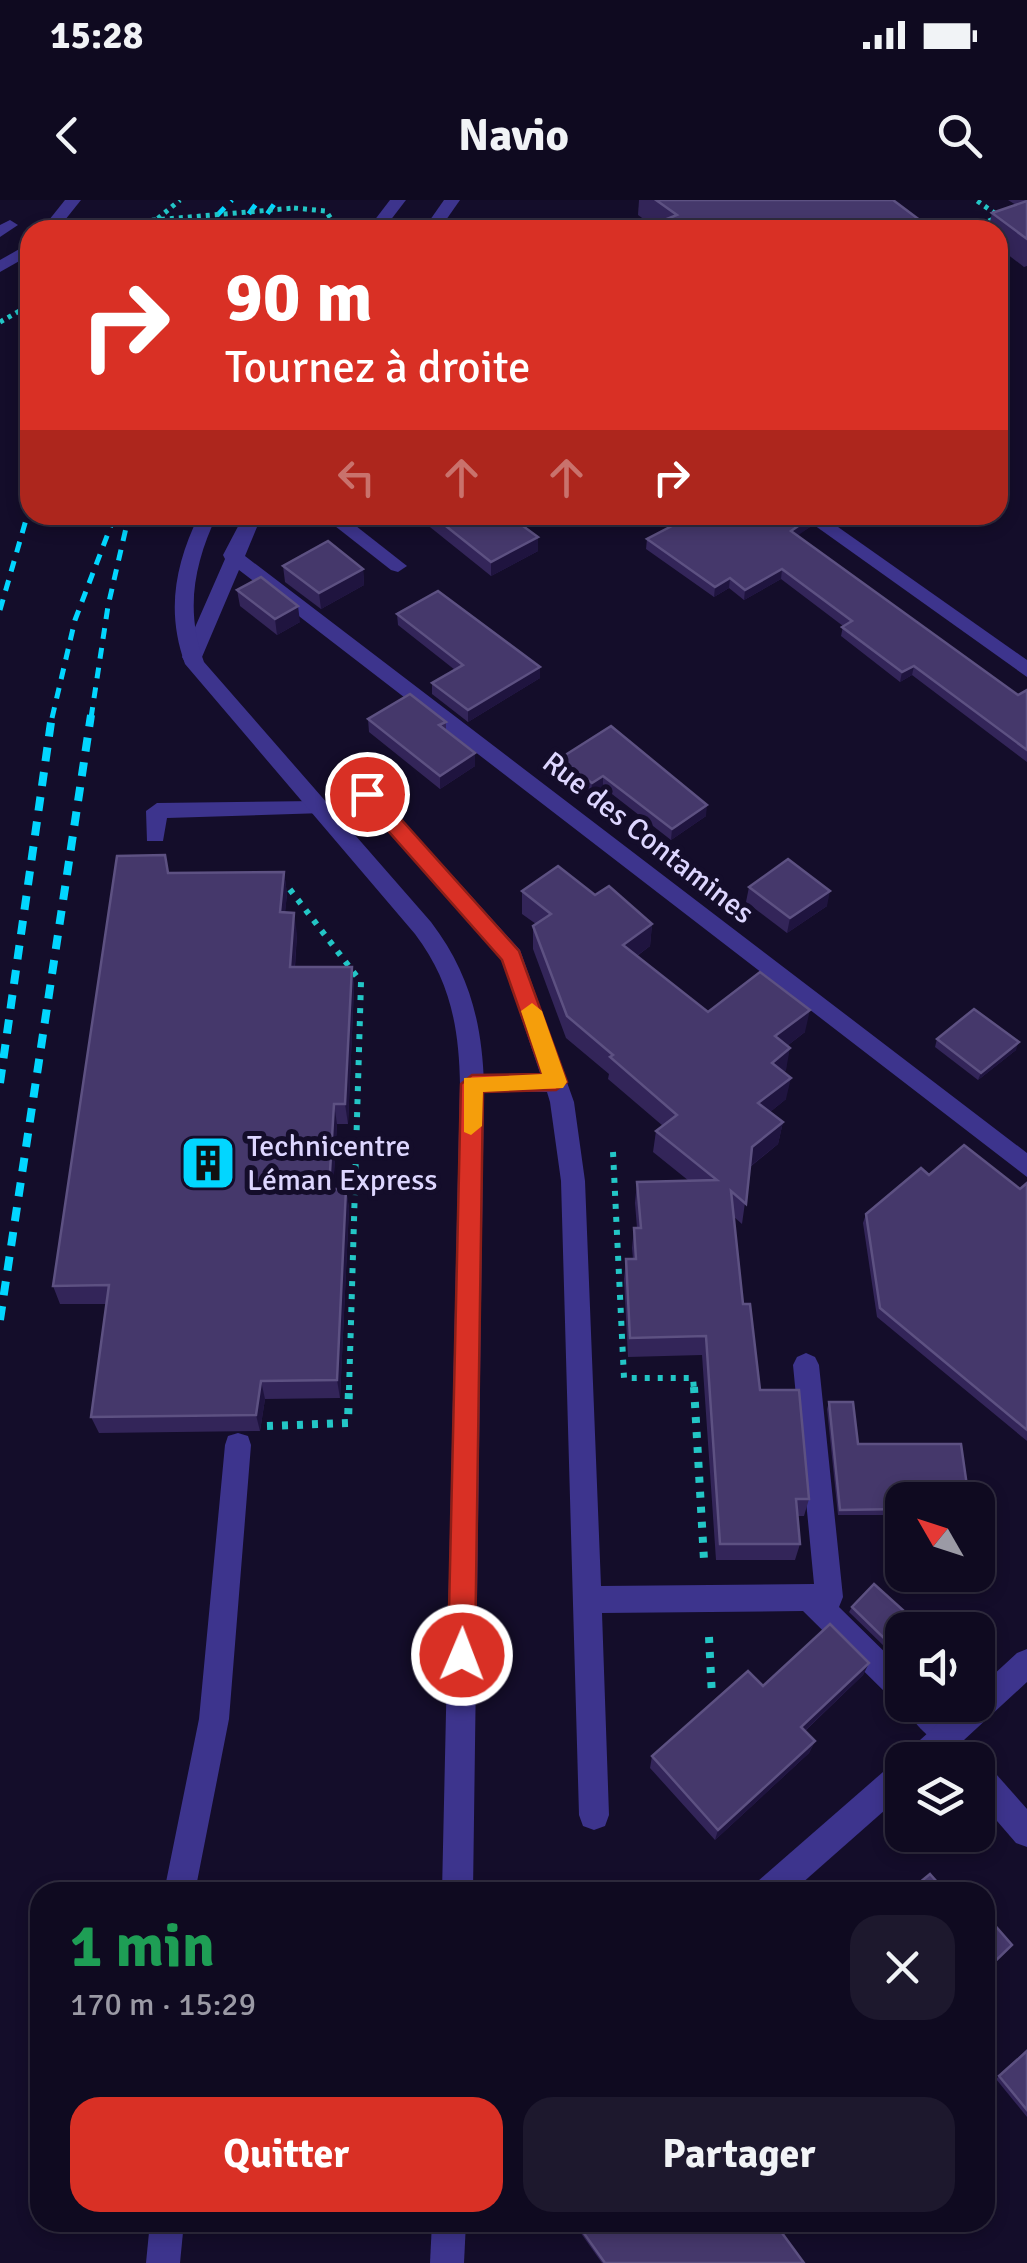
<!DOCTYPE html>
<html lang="fr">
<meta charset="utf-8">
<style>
:root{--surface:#0f0a20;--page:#1d182d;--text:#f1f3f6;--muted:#9b9aa5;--line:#2f2b3e;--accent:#d93025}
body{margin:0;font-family:Signika,sans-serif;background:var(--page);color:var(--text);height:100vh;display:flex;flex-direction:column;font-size:38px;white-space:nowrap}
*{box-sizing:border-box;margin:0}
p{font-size:32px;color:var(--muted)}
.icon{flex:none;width:55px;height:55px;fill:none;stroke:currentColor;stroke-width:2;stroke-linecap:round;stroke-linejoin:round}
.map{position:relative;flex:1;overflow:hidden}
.sheet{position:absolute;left:30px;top:1682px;width:965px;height:350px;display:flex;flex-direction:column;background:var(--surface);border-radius:30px;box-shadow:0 5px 15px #0003,0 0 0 2px var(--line)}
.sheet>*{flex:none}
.guide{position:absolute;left:20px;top:20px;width:988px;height:305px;border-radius:30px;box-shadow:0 5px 15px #0003,0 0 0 2px var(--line);background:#d93025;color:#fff;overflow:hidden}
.needle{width:65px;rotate:309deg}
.controls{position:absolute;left:885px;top:1282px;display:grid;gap:20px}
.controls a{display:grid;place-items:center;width:110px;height:110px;border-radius:20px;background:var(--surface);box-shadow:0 5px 15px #0003,0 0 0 2px var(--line);font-size:50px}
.pin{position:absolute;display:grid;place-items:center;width:85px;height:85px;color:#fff;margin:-42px;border:5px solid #fff;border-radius:50%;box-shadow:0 2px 10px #0007}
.me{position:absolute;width:110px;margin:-55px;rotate:1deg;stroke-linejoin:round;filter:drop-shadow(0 0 8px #0008)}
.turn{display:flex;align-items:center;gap:35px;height:210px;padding:0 40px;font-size:45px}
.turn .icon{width:130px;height:130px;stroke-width:2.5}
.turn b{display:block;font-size:70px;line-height:85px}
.lanes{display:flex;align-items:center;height:95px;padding:0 40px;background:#0003;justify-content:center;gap:50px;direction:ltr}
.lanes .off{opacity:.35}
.round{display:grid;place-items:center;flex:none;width:105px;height:105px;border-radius:30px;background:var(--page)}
.overview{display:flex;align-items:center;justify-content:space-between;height:170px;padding:0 40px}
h1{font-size:60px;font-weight:700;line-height:75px;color:#1e9e55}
.button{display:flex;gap:20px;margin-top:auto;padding:20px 40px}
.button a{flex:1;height:115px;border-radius:30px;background:var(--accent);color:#fff;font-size:40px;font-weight:700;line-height:115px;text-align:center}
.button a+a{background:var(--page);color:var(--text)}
.status{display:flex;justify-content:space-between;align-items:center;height:70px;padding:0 50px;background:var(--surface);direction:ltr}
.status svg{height:28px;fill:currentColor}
header{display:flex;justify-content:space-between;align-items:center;height:130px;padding:0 40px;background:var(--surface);font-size:45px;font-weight:700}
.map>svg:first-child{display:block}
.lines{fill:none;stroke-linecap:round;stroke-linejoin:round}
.path-far2{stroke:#23c6c6;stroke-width:5;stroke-dasharray:4 5;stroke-linecap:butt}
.path-far1{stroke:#23c6c6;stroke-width:6;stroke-dasharray:5 8;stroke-linecap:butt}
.path{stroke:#23c6c6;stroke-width:8;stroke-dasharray:6 9;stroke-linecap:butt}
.service{fill:#3d348d;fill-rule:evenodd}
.minor{fill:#3d348d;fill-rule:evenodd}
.tertiary{fill:#3d348d;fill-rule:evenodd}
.rail-far1{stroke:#02d6ff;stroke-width:5;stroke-dasharray:11 9;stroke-linecap:butt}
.rail{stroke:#02d6ff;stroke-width:8;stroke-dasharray:14 11;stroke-linecap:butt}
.path-bridge{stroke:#23c6c6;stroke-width:5;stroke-dasharray:4 5;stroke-linecap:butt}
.wall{fill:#332559}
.shaded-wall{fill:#1f143f}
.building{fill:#45386b;stroke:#5d5182;stroke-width:2.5}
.route{fill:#d93025;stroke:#8d1f18;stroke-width:2.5}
.slow{fill:#f59e0b}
.labels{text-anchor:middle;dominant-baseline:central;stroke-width:10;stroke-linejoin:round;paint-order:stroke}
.street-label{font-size:30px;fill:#ddd6ff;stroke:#140d2a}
.poi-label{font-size:30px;fill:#ddd6ff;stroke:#140d2a;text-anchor:start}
</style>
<div class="status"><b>15:28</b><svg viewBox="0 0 49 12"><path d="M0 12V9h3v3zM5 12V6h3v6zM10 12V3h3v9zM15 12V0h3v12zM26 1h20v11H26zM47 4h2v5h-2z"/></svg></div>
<header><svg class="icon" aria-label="back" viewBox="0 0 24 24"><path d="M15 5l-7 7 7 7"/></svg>Navio<svg class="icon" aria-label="search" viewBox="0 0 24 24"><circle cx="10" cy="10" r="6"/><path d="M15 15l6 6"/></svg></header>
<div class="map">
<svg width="1027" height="2063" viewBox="0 0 1027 2063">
<rect width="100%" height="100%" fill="#140d2a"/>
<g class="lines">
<g class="path-far2">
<path d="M294,8L326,11L338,30"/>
<path d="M110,30L143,21"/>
<path d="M144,30L180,0"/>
<path d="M963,30L1000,17L976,0"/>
<path d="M0,122L30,105"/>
</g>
<g class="path-far1">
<path d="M280,683H285L361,782L349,1190"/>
<path d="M613,952L624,1178H693L694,1190"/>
</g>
<g class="path">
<path d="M694,1187L704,1360"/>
<path d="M267,1226L348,1223L349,1187"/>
<path d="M709,1437L712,1496"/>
</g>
<g class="service">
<path d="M321,315H342L407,366L398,372L391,370Z"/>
<path d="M367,587L374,589L520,750L574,902L585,981L601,1386L814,1384L793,1165L797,1157L806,1153L815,1157L819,1165L843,1397L839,1407L902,1469V1503L892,1499L803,1411L602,1413L609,1615L605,1626L594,1630L583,1626L579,1615L561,981L550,902L547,892L464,891L460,884L472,875L540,873L502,760L360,599L356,594Z"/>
<path d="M317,601L324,603V613L167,618L163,641H147L146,611L157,603Z"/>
<path d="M238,1233L248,1236L251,1245L229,1519L195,1692H164L199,1519L225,1245L228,1236Z"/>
<path d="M904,1505H940L960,1525L965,1535L960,1545L950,1550C932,1542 912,1523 904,1505Z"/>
<path d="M150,2022H184L180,2063H146Z"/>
</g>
<g class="minor">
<path d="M444,0H460L439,30H423Z"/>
<path d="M10,20L18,25L0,37V25Z"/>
<path d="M244,315H262L245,356L1027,953V977L239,370L202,457L199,462H185L182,457L225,359L223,355Z"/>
<path d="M800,315H821L1027,460V477Z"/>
<path d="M1027,1449V1482L964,1540L977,1560H906L910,1549L959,1505H978V1489L1017,1453Z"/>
<path d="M902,1561V1595L792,1692H754L758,1681L891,1565Z"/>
<path d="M978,1562L989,1566L1027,1609V1647L1016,1643L978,1599Z"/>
</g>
<g class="tertiary">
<path d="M65,0H81L57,30H41Z"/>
<path d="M390,0H406L383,30H367Z"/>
<path d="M30,43V55L0,72V60Z"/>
<path d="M199,315H217C194,364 185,410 204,462L431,722C469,772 482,822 484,884L473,1692H442L460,884C459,827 450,780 415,734L185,464C166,411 175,365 199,315Z"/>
<path d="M432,2022H466L464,2063H430Z"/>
</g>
<g class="rail-far1">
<path d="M203,30L232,0"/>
<path d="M237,30L259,0"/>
<path d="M256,30L277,0"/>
<path d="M0,410L30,306"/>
<path d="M52,518L75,420L115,315"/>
<path d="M91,518L108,406L129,315"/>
</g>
<g class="rail">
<path d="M0,883L52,515"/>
<path d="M0,1120L91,515"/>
</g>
<path class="path-bridge" d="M143,21L294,8"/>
</g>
<g class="wall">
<path d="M639,0H893L652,25L638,15Z"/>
<path d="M1008,0H1027V66L1024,67L998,47V30H988L992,13L1016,5Z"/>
<path d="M415,315H508L538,337V351L491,376Z"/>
<path d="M811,317L810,327L797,335L1018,495L1027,490V562L912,475L900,482L841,436L843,426L781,379L744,400L729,388L714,397L646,349L647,339Z"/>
<path d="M283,366L363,369L364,385L321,409L285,382Z"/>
<path d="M237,390L300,422L277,435L240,406Z"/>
<path d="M397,414L540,478L468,522L432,494V483L455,470L398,425Z"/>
<path d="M368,519L446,522V531L475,566L440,589L369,532Z"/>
<path d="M559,559L706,616L671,640L603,587L591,594L559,570Z"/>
<path d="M284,672L287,694L285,712L297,734L295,767H352L354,788L348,924H337L333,989H346L349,1008L340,1198L265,1199L260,1231L99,1233L91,1217L107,1104H60L53,1086L169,673Z"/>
<path d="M749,687L827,706L787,733L746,702Z"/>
<path d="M522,691L595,695L652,724L650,746L637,756L708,812L805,832L787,846L786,870L783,872L786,899L770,912L783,922L778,944L750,967L742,1024L734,1017L743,1104L760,1190L809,1299L804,1316H798L800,1344L795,1360H716L702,1155L628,1157L624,1079L626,1059H633L632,1048L634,1028H637L635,1003L637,982L689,981L653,952L656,931L663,926L608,879L609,874L566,838L533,749V726L536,724L522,714Z"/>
<path d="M937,839L1016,850L978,880L935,847Z"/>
<path d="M929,975L1020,989L1027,983V1241L877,1117L863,1023L866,1014Z"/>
<path d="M829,1202L858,1244L902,1300V1315H838L827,1209Z"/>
<path d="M852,1407L914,1420L912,1426L902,1430V1435L888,1450L849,1412Z"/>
<path d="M869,1463L863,1475L805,1531L815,1541L809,1553L715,1640L650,1568L652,1556L763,1486Z"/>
<path d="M1027,1849V1917L996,1879Z"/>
<path d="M573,2022H774L804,2063H602Z"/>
</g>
<g class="shaded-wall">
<path d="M811,317L810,327L790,341L791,331Z"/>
<path d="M538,337V351L491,376V362Z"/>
<path d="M363,369L364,385L321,409L319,393Z"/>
<path d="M782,369L781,379L744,400L745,390Z"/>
<path d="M730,378L729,388L714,397L715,387Z"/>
<path d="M298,406L300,422L277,435L275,419Z"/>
<path d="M914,466L912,475L900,482L902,472Z"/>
<path d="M540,467V478L468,522V510Z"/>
<path d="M475,553V566L440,589V576Z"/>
<path d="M603,576V587L591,594L592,583Z"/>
<path d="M707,605L706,616L671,640L672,629Z"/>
<path d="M284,672L287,694L283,733L280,712Z"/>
<path d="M830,691L827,706L787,733L790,718Z"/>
<path d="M294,713L297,734L293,788L290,767Z"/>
<path d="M652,724L650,746L621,767L623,745Z"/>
<path d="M352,767L354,788L348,924L345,904Z"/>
<path d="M810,810L805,832L771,858L775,836Z"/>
<path d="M1019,842L1016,850L978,880L981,873Z"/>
<path d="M790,848L786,870L768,884L772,863Z"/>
<path d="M791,878L786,899L754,925L758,903Z"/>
<path d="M334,904L337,924L332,1008L329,989Z"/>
<path d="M783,922L778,944L748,968L752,947Z"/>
<path d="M346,989L349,1008L340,1198L337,1180Z"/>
<path d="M261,1181L265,1199L260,1231L256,1215Z"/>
<path d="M869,1463L863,1475L796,1539L801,1527Z"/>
<path d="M815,1541L809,1553L715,1640L718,1630Z"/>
</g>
<g class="building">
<path d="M656,0H893L933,30H639L677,15Z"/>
<path d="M1027,1V39L992,13Z"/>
<path d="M432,315H508L538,337L491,362Z"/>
<path d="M693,315H810L811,317L791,331L1018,495L1027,490V550L914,466L902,472L842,427L852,421L782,369L745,390L730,378L715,387L647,339Z"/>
<path d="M328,341L363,369L319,393L283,366Z"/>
<path d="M261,377L298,406L275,419L237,390Z"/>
<path d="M438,391L540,467L468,510L432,483L463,465L397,414Z"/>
<path d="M410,494L446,522L439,525L475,553L440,576L368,519Z"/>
<path d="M611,526L707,605L672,629L603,576L592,583L559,559Z"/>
<path d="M165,655L168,673L284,672L280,712L294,713L290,767H352L345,904H334L329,989H346L337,1180L261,1181L256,1215L91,1217L109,1085L53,1086L117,656Z"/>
<path d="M788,659L830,691L790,718L749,687Z"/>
<path d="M558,666L595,695L609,686L652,724L623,745L708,812L760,772L810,810L775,836L790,848L772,863L791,878L758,903L783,922L752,947L746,1004L731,991L743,1104H750L760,1190H799L809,1299H796L800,1344H720L706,1136L630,1138L626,1059H636L634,1028H641L637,982L717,980L656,931L677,915L610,857L613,855L567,816L533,726L551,714L522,691Z"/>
<path d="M974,809L1019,842L981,873L937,839Z"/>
<path d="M964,945L1020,989L1027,983V1230L880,1108L866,1014L921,968L929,975Z"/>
<path d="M829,1202H853L858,1244H961L969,1300H902V1309L840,1310Z"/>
<path d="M874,1384L914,1420L905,1430H902V1433L891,1445L852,1407Z"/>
<path d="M830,1424L869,1463L801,1527L815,1541L718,1630L652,1556L748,1471L763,1486Z"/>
<path d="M930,1674L946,1692H908Z"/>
<path d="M985,1714L1012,1745L985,1771Z"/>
<path d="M1027,1851V1910L999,1876Z"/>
<path d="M576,2022H774L804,2063H605Z"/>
</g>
<path class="route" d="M367,587L374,589L519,751L567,882L556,890L483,892L475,1455L471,1464L462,1467L452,1464L448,1455L461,884L472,875L542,874L502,760L360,599L357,594Z"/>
<path class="slow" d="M532,803L542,811L567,882L563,888L483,892L482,926L471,935L464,932V878L542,874L521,811Z"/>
<defs>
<g id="building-square" transform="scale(2.875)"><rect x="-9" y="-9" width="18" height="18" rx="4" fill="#02d6ff" stroke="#140d2a"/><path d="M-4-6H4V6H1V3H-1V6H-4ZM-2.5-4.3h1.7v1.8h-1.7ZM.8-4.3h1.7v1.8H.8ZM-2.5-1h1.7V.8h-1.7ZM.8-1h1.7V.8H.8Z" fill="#111"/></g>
</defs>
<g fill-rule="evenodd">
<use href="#building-square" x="208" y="963"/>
</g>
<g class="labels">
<g class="street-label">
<text transform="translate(648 638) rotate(38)">Rue des Contamines</text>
</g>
<g class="poi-label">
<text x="247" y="946">Technicentre<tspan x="247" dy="34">Léman Express</tspan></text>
</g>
</g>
</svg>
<div class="controls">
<a><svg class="needle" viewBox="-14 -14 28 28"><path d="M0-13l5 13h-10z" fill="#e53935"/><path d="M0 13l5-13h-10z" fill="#9b9aa5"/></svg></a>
<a><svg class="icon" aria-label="sound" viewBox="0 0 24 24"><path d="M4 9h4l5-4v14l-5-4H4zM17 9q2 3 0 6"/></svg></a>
<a><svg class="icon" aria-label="layers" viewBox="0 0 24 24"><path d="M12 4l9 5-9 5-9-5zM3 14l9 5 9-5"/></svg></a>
</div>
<div class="pin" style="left:367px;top:594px;background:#d93025"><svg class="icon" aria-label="arrive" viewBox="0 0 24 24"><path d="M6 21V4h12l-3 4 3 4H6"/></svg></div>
<svg class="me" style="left:462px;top:1455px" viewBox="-20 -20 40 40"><circle r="17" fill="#d93025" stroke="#fff" stroke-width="3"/><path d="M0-11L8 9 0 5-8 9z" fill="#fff"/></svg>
<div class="guide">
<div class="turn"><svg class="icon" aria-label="right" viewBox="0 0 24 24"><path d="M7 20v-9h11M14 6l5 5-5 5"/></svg><div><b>90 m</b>Tournez à droite</div></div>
<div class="lanes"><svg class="icon off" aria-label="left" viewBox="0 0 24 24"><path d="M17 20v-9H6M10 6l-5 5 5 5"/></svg><svg class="icon off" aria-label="ahead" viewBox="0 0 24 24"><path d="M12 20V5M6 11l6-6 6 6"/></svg><svg class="icon off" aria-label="ahead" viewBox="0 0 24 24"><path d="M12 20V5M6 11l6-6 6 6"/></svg><svg class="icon" aria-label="right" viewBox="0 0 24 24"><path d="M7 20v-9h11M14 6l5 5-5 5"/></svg></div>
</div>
<section class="sheet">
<div class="overview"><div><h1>1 min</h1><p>170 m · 15:29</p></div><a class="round"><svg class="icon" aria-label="close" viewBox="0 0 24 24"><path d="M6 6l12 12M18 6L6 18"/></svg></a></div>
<div class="button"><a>Quitter</a><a>Partager</a></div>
</section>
</div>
